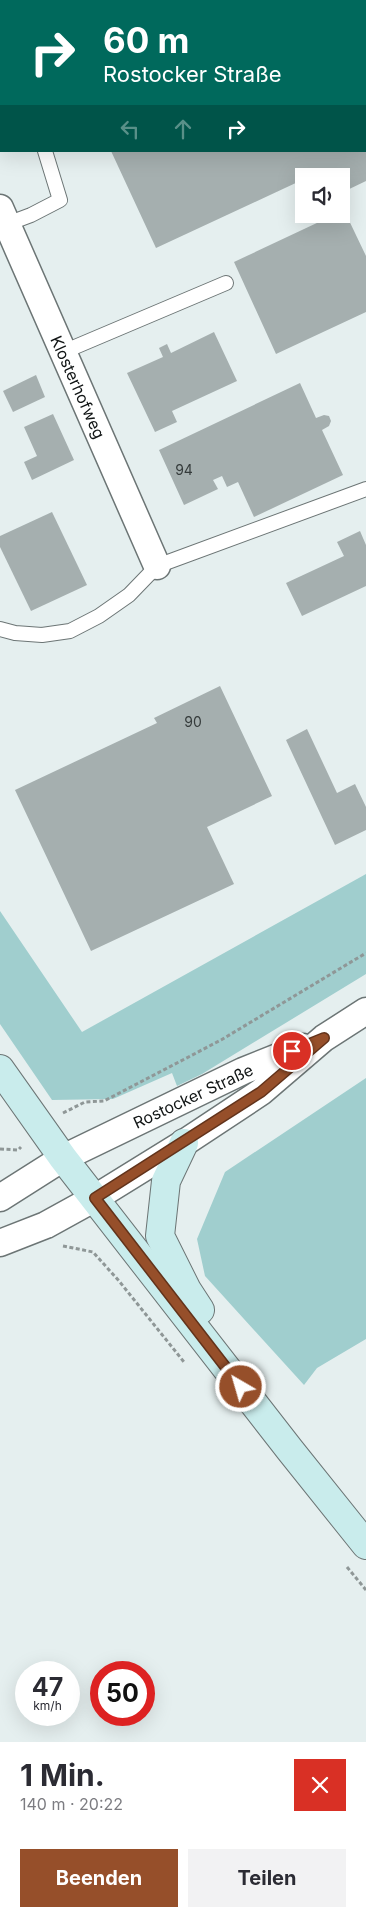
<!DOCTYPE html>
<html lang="de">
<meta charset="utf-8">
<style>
:root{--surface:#fff;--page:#f2f2f3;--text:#2b2b33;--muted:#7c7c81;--accent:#964f2a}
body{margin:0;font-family:Inter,sans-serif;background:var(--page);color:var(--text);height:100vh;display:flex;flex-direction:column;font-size:19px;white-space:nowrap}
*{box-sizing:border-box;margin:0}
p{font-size:16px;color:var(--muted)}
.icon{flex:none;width:28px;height:28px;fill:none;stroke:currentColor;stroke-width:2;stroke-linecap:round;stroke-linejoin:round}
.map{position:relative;height:1742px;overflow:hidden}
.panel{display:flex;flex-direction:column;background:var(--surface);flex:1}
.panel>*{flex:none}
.hud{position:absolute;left:0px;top:0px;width:366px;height:152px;box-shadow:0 5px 20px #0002;background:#00695c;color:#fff;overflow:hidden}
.tools{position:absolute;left:295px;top:168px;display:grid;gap:10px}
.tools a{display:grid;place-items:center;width:55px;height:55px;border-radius:0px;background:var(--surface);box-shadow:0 5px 20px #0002;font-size:25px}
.speed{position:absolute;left:15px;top:1661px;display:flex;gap:10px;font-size:25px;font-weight:700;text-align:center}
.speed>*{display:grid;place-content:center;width:65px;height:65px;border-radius:50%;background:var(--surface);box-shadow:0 5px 20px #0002;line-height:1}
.speed small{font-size:12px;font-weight:400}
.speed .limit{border:8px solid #d22;background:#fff;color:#111}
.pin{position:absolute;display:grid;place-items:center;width:42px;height:42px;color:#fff;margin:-21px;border:2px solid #fff;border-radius:50%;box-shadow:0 1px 5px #0007}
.me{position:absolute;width:55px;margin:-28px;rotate:322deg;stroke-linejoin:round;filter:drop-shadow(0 0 4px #0008)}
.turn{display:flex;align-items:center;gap:18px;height:105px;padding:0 20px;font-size:22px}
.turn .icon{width:65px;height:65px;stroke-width:2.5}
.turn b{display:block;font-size:35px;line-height:42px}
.lanes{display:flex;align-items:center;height:48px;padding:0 20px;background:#0003;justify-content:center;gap:25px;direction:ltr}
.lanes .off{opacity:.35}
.round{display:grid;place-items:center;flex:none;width:52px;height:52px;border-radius:0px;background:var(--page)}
.headline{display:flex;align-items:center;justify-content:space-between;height:85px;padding:0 20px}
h1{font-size:30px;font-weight:700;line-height:38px}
.button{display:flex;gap:10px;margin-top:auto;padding:10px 20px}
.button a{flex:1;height:58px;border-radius:0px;background:var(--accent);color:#fff;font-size:20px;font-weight:700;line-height:58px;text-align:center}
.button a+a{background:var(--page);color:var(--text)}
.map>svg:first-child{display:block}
.green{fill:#a0cece}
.building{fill:#a5afaf}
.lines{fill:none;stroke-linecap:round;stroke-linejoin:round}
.lane-casing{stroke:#6c7575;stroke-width:16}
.street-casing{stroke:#6c7575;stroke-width:29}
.secondary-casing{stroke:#6c7575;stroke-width:30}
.path{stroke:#8f9797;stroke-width:3;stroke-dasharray:4 2.5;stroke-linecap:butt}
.lane{stroke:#fff;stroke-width:14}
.street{stroke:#fff;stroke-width:26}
.secondary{stroke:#c9ecec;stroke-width:28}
.route-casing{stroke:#62331b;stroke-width:12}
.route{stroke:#964f2a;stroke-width:9}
.labels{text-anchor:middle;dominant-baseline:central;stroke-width:4;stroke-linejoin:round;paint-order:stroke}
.number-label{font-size:14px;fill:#353b3b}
.street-label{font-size:16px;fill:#101414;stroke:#fff}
</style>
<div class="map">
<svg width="366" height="1742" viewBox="0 0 366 1742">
<rect width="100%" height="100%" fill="#e5efef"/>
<g class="green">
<path d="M366,874V974L202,1074L177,1086L172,1073L113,1099L52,1100L0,1024V911L82,1032Z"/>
<path d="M366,1078V1339L317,1368L304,1385L205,1276L197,1239L225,1172Z"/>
</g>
<g class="building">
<path d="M111,151H366V181L341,193V176H304V189L300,181L156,248Z"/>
<path d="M344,210L366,256V312L276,354L234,262L336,214H341V211Z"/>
<path d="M214,332L237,381L172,411L177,422L155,432L127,373L163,357L159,348L167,344L171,353Z"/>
<path d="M36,375L45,397L13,412L3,391Z"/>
<path d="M300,383L316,418L324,415L329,416L331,421L329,426L322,430L343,475L254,517L238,482L227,487L222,476L213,480L218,489L184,505L159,450Z"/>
<path d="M53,414L74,460L32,480L24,462L37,456L24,427Z"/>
<path d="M52,512L87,585L31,611L0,547V536Z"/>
<path d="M360,531L366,545V586L302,616L286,583L344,556L337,542Z"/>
<path d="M220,686L272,796L207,827L234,884L91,951L15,790L157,723L154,718Z"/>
<path d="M307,729L337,793L355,784L366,807V830L335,845L286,740Z"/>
</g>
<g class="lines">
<g class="lane-casing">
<g id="lane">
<path d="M226,0L227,1"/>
<path d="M7,224L31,215L60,200L45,151"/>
<path d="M63,352L226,283"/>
<path d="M0,629L15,633L42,635L70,631L99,616L129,595L157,566L366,489"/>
</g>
</g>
<g class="street-casing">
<g id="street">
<path d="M0,14L1,11"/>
<path d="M0,208L157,566"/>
<path d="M0,1198L63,1158L243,1071L303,1047"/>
<path d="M0,1243L46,1225L95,1198L184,1143L261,1092L324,1038L366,1011"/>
</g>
</g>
<g class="secondary-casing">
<g id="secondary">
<path d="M0,1069L63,1158L290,1450L366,1545"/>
<path d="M184,1143L166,1181L160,1236L187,1290L200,1310"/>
</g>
</g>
<g class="path">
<path d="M63,1113L85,1102L104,1101L221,1040L366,953"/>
<path d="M0,1149L18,1150L21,1147"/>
<path d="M63,1246L93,1252L119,1281L184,1362"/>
<path d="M347,1567L366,1590"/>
</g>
<use href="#lane" class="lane"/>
<use href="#street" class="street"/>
<use href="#secondary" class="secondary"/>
</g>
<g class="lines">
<g class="route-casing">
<path id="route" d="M241,1387L95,1198L261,1092L324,1038L292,1051"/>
</g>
<use href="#route" class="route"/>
</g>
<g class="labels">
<g class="number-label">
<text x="184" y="469">94</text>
<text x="193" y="721">90</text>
</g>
<g class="street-label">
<text transform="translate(78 387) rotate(66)">Klosterhofweg</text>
<text transform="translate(193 1096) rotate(-25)">Rostocker Straße</text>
</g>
</g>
</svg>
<div class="tools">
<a><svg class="icon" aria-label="sound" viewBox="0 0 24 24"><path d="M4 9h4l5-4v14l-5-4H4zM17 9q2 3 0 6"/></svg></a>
</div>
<div class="speed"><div>47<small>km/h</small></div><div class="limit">50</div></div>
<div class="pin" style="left:292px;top:1051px;background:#d93025"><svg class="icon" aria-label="arrive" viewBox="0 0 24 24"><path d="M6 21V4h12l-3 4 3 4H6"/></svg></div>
<svg class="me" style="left:241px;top:1387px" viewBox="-20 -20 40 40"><circle r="17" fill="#964f2a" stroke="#fff" stroke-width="3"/><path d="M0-11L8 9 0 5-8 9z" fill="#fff"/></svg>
<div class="hud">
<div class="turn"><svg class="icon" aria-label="right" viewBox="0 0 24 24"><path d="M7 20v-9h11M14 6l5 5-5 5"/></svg><div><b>60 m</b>Rostocker Straße</div></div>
<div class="lanes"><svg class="icon off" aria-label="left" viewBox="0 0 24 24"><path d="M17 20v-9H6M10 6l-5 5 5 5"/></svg><svg class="icon off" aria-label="ahead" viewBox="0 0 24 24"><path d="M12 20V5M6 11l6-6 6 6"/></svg><svg class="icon" aria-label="right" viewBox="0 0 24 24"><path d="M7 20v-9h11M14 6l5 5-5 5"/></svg></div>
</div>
</div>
<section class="panel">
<div class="headline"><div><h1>1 Min.</h1><p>140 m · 20:22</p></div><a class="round" style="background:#d93025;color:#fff"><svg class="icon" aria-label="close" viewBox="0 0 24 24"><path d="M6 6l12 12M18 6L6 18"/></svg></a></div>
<div class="button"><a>Beenden</a><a>Teilen</a></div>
</section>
